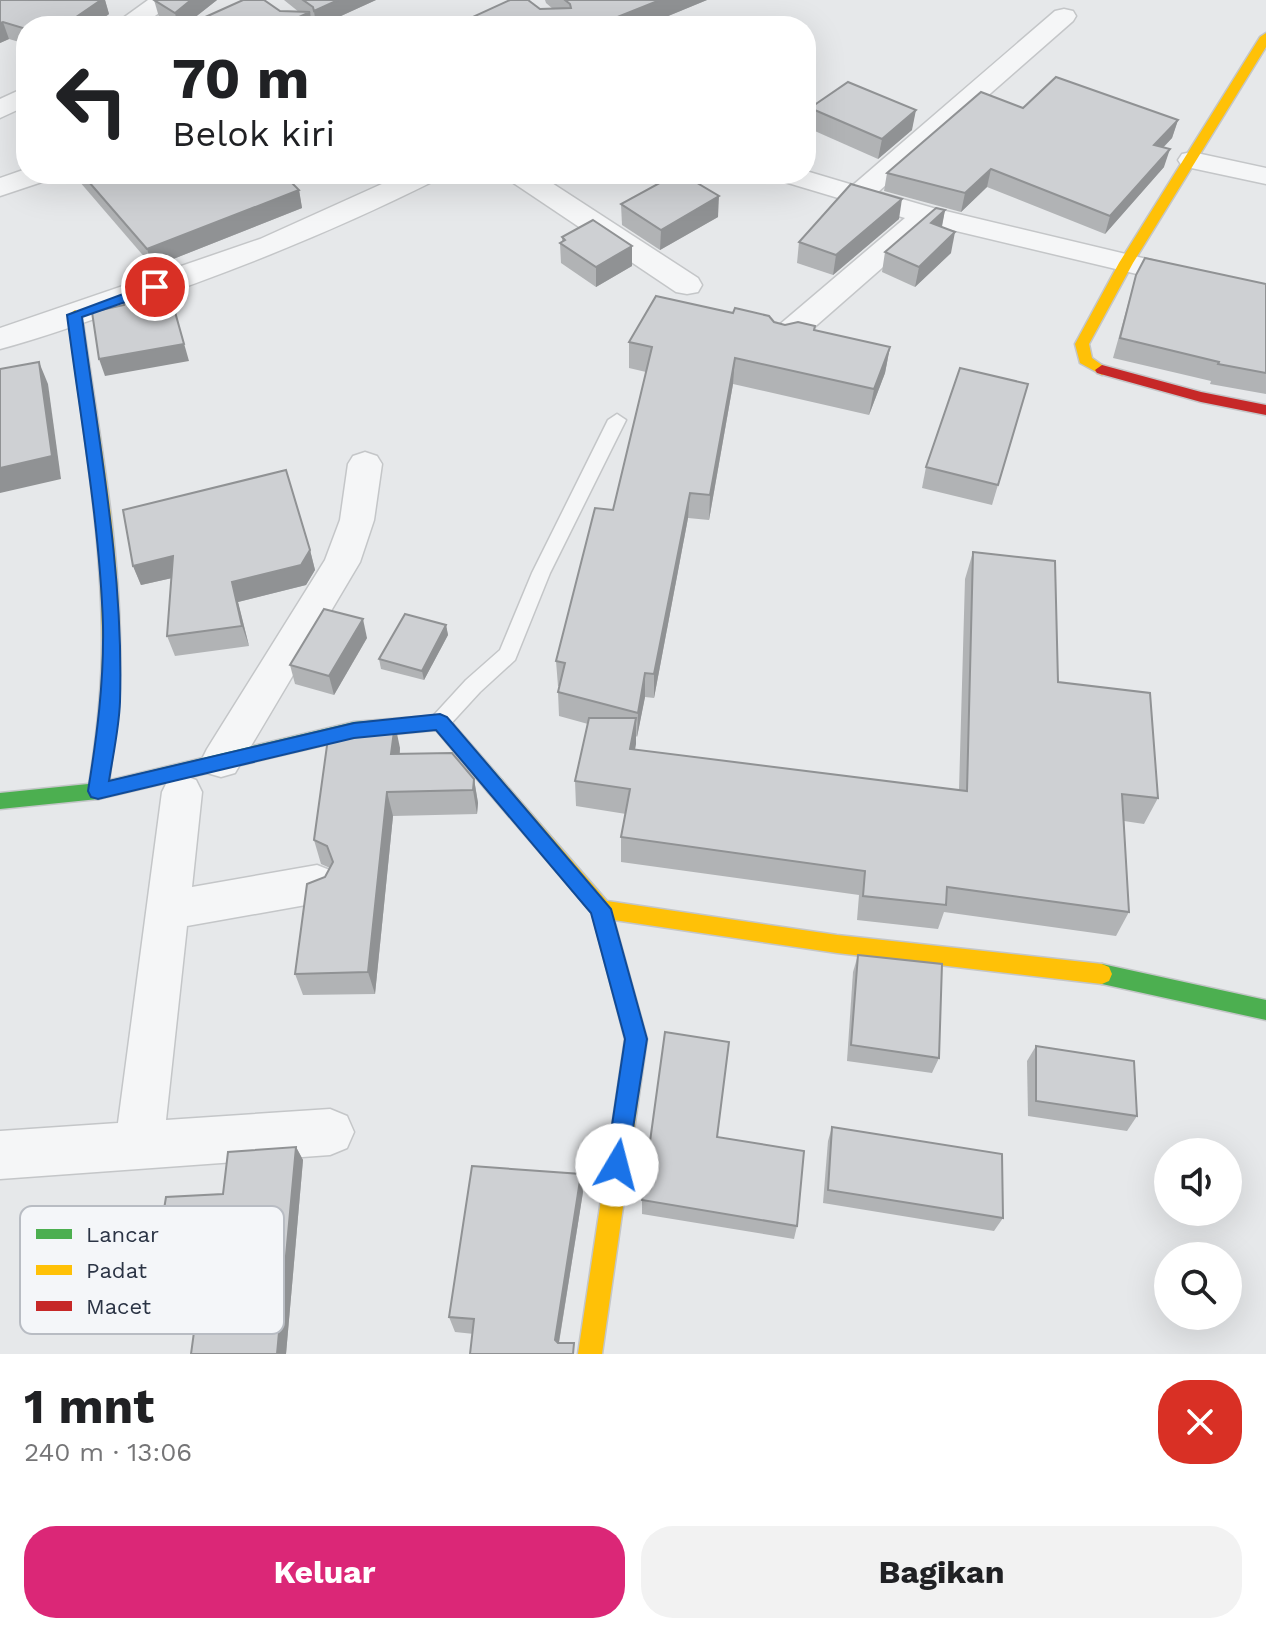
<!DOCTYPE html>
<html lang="id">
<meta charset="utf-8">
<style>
:root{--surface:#fff;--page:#f2f2f2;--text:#202124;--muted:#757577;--accent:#db2777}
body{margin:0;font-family:"Work Sans",sans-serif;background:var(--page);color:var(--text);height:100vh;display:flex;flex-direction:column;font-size:30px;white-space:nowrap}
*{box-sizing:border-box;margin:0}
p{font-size:26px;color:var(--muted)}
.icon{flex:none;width:44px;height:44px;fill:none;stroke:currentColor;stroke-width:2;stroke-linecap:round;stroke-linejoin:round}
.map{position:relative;height:1354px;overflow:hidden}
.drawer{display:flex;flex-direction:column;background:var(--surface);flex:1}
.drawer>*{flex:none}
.banner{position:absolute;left:16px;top:16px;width:800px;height:168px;border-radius:32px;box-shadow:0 8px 32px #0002;background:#fff;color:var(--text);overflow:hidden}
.tools{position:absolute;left:1154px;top:1138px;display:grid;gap:16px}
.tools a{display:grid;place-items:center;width:88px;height:88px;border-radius:50%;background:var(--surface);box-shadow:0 8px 32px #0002;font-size:40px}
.pin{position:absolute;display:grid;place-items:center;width:68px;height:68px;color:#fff;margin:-34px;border:4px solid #fff;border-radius:50%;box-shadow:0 2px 8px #0007}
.me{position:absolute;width:88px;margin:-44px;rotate:8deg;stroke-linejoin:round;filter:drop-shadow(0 0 6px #0008)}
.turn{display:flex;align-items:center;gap:28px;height:168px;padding:0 24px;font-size:36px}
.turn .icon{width:104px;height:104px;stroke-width:2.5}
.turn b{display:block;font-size:56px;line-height:68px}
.round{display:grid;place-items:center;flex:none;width:84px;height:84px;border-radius:32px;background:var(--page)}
.headline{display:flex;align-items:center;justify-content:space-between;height:136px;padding:0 24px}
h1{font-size:48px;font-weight:700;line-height:60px}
.action{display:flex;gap:16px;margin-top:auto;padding:16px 24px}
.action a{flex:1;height:92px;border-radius:32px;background:var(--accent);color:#fff;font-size:32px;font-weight:700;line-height:92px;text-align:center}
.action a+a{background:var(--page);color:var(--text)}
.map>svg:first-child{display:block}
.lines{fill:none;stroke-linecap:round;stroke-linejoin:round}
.lane-casing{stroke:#c4c6c8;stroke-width:3}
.street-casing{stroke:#c4c6c8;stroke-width:3}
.fast-casing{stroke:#c4c6c8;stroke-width:3}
.slow-casing{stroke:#c4c6c8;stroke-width:3}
.jam-casing{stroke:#c4c6c8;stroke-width:3}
.lane{fill:#f5f6f7;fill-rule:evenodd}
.street{fill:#f5f6f7;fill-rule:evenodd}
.fast{fill:#4caf50;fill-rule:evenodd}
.slow{fill:#ffc107;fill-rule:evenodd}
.jam{fill:#c62828;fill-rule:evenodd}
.wall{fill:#b1b3b5}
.shaded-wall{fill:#909294}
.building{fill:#ced0d3;stroke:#909294;stroke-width:2}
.route{fill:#1a73e8;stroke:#114b97;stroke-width:2}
.key{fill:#f4f6f9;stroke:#b8bcc3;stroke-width:2}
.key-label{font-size:22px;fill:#2b3445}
</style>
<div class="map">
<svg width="1266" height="1354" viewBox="0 0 1266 1354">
<rect width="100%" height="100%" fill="#e6e8ea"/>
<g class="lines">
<g class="lane-casing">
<path id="lane" d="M617,414L626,420L550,573L515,660L480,692L447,728L440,730L433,728L430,722L433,716L466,680L500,650L532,573L608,420Z"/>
</g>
<g class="street-casing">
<g id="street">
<path d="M148,0H177L141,26H112Z"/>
<path d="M1064,9L1073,11L1076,16L1073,21L878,192L933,208L1172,265L1177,271L1172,277L1162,280L931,225L794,345L783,348L772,345L768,338L772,331L905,218L778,180L774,174H806V171L853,185L1055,11Z"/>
<path d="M26,87V106L0,118V99Z"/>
<path d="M1192,152L1266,168V184L1182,166L1178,160L1182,154Z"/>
<path d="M26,169V174H52L48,180L0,196V178Z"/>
<path d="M404,174H440L436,180C338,229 237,270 133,305C89,321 45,337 0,349V328L260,239Z"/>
<path d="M505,174H538L698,278L702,285L698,292L687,294L676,292L509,180Z"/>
<path d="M365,452L377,456L382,464L374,520L360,562L235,773L221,777L207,773L201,761L207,749L325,560L340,520L348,464L353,456Z"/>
<path d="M182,775L196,780L202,792L192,887L317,865L332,871L338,884L332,897L317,903L187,926L166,1120L330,1109L347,1116L354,1132L347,1148L330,1155L0,1179V1131L118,1123L162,792L168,780Z"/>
</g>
</g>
<g class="fast-casing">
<g id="fast">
<path d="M440,715L447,717L502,780L505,786L502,792L495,794L488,792L436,730L354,738L98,799L0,809V793L98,783L354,722Z"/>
<path d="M1102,964L1266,1000V1020L1102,984L1095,981L1092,974L1095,967Z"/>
</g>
</g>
<g class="slow-casing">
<g id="slow">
<path d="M1266,33V47L1133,263L1089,344L1092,358L1109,370L1102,375L1080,363L1075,344L1119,263L1260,37Z"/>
<path d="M75,310L82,315C97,424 119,534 120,644C121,693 114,742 108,791L105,797L98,799L91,797L88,791C96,742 102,694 102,644C102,534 82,424 68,315Z"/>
<path d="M495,778L502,780L607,901L837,935L1102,964L1109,967L1112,974L1109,981L1102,984L837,953L614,920L647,1039L602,1354H578L625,1039L592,913L488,792L485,786L488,780Z"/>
</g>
</g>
<g class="jam-casing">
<path id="jam" d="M1102,365L1201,392L1266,405V415L1201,402L1097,373L1095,370Z"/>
</g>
<use href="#lane" class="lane"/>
<use href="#street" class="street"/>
<use href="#fast" class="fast"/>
<use href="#slow" class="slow"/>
<use href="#jam" class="jam"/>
</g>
<g class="wall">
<path d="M0,0H105L109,14L93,26H26V44L9,39L0,43Z"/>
<path d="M154,0H217L184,26H174L159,17Z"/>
<path d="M284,0H376L319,26H316V24L311,20L312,26H192V23L280,11L299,12Z"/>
<path d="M545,0H707L644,26H466V20L540,9H553L546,3Z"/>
<path d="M810,108L912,130L878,159L808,128Z"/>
<path d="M1023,108L1178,120L1172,138L1163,148L1164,167L1105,234L987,187L961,212L884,191L887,173Z"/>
<path d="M73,174H283L299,190L302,208L153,267Z"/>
<path d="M645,174H673L658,182Z"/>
<path d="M621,204L718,217L660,250L622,225Z"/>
<path d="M945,210L942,227L951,253L915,287L882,272L885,252Z"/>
<path d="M899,219L833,275L797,263L799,242Z"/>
<path d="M562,237L632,266L596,287L561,263L560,243L562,242Z"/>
<path d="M1136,275L1266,284V394L1210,384L1211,381L1113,358Z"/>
<path d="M774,322L785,325L815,326V330L890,347L885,373L869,415L733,384L709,520L688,518L654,698L645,697L637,737L636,736L635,750L959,790L965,579L973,552L1058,682L1158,798L1144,824L1124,821L1129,912L1116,936L944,912L938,929L857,920L859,895L621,862V837L626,814L576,806L575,781L588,724L559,716L558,692L559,686H558L556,661L613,510L646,372L629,368V342Z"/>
<path d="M1028,384L992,505L922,488L926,467Z"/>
<path d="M310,550L315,570L306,585L238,602L249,646L175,656L167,636L172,578L141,585L133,566Z"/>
<path d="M446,625L448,635L424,680L381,669L379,659Z"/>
<path d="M367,638L334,695L295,684L290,665Z"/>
<path d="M400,748V754L474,779L478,803L477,814L393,816L375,994L303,995L295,974L325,877L330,868L321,864L314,840Z"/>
<path d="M858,955L939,1058L932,1073L847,1061L853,972Z"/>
<path d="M1036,1046L1137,1116L1127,1131L1028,1116L1027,1061Z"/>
<path d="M832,1127L1003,1218L994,1231L823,1203L828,1141Z"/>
<path d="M717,1137L797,1226L794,1239L642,1214V1200Z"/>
<path d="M296,1147L303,1160L286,1354H191L205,1256L168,1258L158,1246L223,1194Z"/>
<path d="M583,1192L559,1343L455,1332L449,1317Z"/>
</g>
<g class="shaded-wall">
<path d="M101,0H105L109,14L93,26H63Z"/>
<path d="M191,0H217L184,26H178L175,13Z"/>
<path d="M338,0H376L319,26H316L314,11Z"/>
<path d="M660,0H707L644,26H595Z"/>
<path d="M310,12L312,26H289L288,22Z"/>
<path d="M3,22L9,39L0,43V23Z"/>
<path d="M916,110L912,130L878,159L882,139Z"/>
<path d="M1178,120L1172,138L1148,163L1154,145Z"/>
<path d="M1170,149L1164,167L1105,234L1110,216Z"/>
<path d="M991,169L987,187L961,212L965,193Z"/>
<path d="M658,174H673L658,182Z"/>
<path d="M299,190L302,208L153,267L147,249Z"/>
<path d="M719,196L718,217L660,250L661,230Z"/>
<path d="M902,199L899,219L833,275L836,255Z"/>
<path d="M945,210L941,230L931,223Z"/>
<path d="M955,232L951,253L915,287L919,267Z"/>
<path d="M632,246V266L596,287V267Z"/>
<path d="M168,287L189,361L105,376L99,359Z"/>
<path d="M890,347L885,373L869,415L874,389Z"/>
<path d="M735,358L733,384L709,520L710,495Z"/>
<path d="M39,362L48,384L61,479L0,493V468Z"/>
<path d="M690,493L688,518L654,698V674Z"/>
<path d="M310,550L315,570L306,585L238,602L249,646L242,626L232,582Z"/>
<path d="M173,556L181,576L141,585L133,566Z"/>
<path d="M363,619L367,638L334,695L329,676Z"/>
<path d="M446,625L448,635L424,680L422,671Z"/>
<path d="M645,673V697L637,737L638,713Z"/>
<path d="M636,718V744L630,775V749Z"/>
<path d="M395,724L400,748L397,779L391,754Z"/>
<path d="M474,779L478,803L477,814L473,790Z"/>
<path d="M387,792L393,816L375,994L368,972Z"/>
<path d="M296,1147L303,1160L286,1354H277Z"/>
<path d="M581,1174L583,1192L557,1354L555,1340Z"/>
</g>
<g class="building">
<path d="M0,0H101L63,26H26V29L3,22L0,23Z"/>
<path d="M154,0H191L175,13Z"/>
<path d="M243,0H264L280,11L310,12L288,22L296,26H197L192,23Z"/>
<path d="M303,0H338L314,11L313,7Z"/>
<path d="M510,0H528L540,9L571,8L570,4L565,0H660L595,26H476L466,20Z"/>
<path d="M1056,77L1178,120L1154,145L1170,149L1110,216L991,169L965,193L887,173L981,92L1023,108Z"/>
<path d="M848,82L916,110L882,139L810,108Z"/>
<path d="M82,174H283L299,190L147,249Z"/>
<path d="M676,174H682L719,196L661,230L621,204Z"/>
<path d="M851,184L902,199L836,255L799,242Z"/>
<path d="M936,208L945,210L931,223L955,232L919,267L885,252Z"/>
<path d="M593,220L632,246L596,267L560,243L565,240L562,237Z"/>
<path d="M1145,258L1266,284V373L1218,364L1219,362L1120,338L1136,275Z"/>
<path d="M168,287L184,344L99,359L92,312L124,305L123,297Z"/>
<path d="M656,296L733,313L735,308L769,316L774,322L785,325L798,322L815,326L814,330L890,347L874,389L735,358L710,495L690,493L654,674L645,673L638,713L558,692L565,663L556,661L595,508L613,510L652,347L629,342Z"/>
<path d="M39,362L52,456L0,468V369Z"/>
<path d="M960,368L1028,384L998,485L926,467Z"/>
<path d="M286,470L310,550L301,565L232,582L242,626L167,636L173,556L133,566L123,510Z"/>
<path d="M973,552L1055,561L1058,682L1150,693L1158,798L1122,794L1129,912L947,887L946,905L863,896L865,871L621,837L630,789L575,781L589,718H636L630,749L967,791Z"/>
<path d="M324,609L363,619L329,676L290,665Z"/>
<path d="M405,614L446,625L422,671L379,659Z"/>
<path d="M395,724L391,754L452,753L474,779L473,790L387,792L368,972L295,974L307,884L325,877L333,862L327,846L314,840L329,731L348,726Z"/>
<path d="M858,955L942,964L939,1058L851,1045Z"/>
<path d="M665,1032L729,1042L717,1137L804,1151L797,1226L642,1200Z"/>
<path d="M1036,1046L1134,1061L1137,1116L1036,1101Z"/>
<path d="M832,1127L1002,1154L1003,1218L828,1190Z"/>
<path d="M296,1147L277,1354H191L206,1244L158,1246L166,1197L223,1194L228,1152Z"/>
<path d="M472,1166L581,1174L555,1340L558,1343H574L573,1354H470L474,1319L449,1317Z"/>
</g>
<path class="route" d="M155,282L162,287L160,290L82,317C99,444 124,573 120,702C119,728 113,755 109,781L354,723L440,714L447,717L611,909L647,1039L626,1173L617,1176L609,1173L606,1165L625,1039L591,913L436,730L354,738L98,799L91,797L88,791C97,736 104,682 103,626C100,525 80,416 67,315Z"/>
<rect x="20" y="1206" width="264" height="128" rx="12" class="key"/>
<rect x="36" y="1229" width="36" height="10" fill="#4caf50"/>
<rect x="36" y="1265" width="36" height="10" fill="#ffc107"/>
<rect x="36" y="1301" width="36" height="10" fill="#c62828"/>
<g class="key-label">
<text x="86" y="1242">Lancar</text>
<text x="86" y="1278">Padat</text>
<text x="86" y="1314">Macet</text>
</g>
</svg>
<div class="tools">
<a><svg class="icon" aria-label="sound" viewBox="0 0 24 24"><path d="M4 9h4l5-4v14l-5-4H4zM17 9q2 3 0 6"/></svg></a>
<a><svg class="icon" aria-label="search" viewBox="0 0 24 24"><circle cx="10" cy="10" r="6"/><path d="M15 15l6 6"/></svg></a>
</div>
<div class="pin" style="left:155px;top:287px;background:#d93025"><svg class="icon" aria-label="arrive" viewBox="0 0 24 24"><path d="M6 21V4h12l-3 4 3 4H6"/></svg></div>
<svg class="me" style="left:617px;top:1165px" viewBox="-20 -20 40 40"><circle r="19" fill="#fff"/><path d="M0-13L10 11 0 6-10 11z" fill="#1a73e8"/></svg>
<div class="banner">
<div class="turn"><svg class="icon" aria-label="left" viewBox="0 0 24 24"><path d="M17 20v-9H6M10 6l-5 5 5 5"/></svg><div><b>70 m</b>Belok kiri</div></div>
</div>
</div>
<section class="drawer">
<div class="headline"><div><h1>1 mnt</h1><p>240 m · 13:06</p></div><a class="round" style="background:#d93025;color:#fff"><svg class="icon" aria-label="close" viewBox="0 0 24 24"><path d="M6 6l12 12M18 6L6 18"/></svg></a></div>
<div class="action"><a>Keluar</a><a>Bagikan</a></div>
</section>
